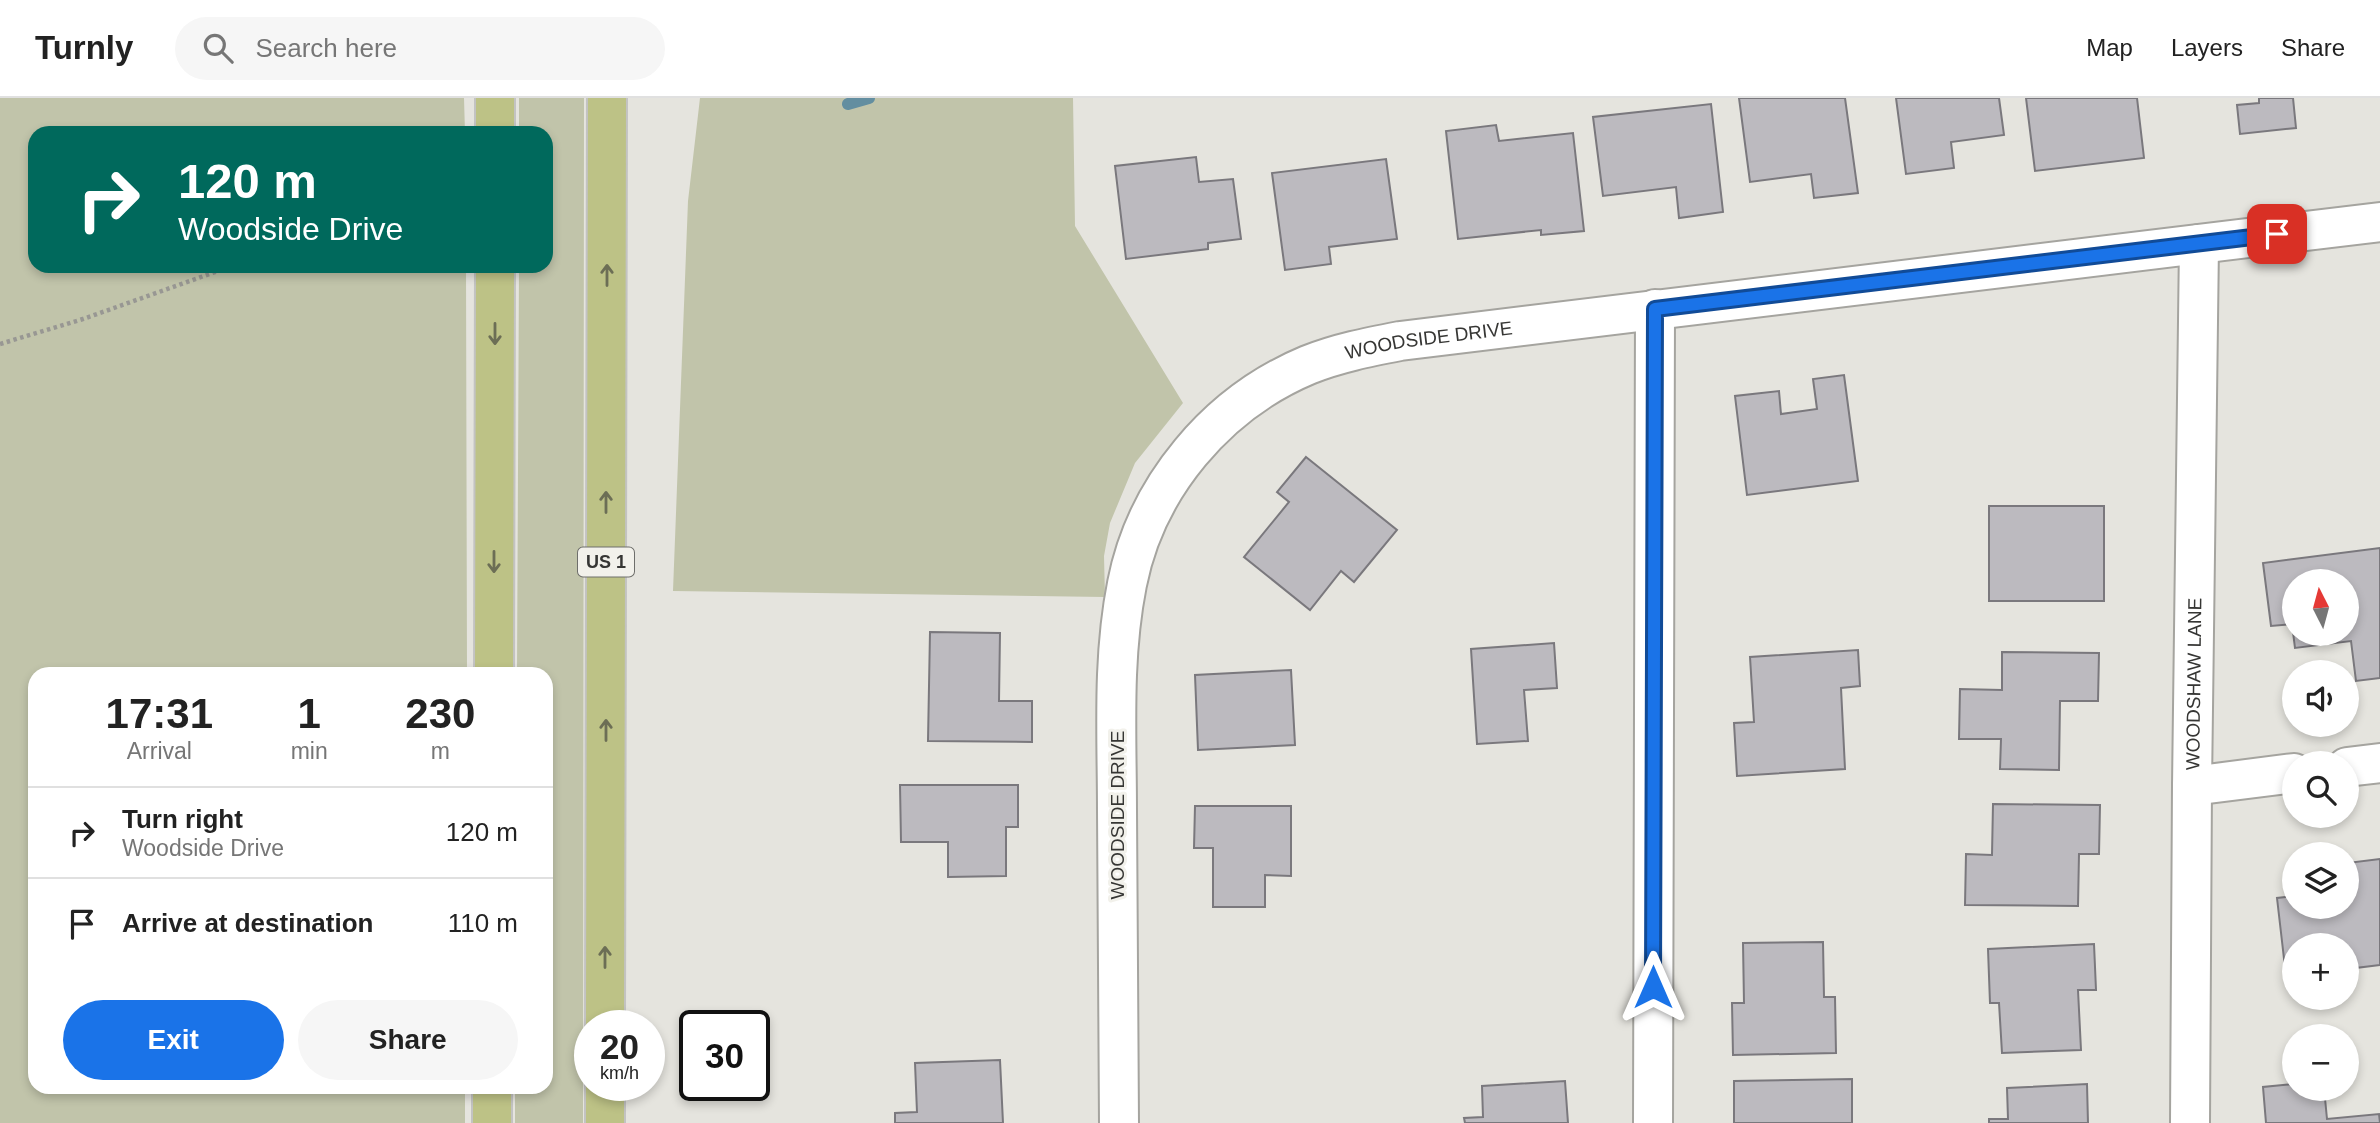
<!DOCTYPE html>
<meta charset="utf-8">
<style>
:root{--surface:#fff;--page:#f6f6f6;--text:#222;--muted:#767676;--line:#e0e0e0;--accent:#1a73e8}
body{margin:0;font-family:Helvetica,sans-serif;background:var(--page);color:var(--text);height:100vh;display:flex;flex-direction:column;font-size:26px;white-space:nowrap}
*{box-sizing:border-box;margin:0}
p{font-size:23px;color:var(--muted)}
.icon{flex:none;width:38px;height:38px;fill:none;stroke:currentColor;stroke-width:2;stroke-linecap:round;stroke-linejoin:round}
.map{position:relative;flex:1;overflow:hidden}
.side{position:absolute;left:28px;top:569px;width:525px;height:427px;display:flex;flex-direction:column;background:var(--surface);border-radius:21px;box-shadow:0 4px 10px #0003}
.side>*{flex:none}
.banner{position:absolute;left:28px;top:28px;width:525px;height:147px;border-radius:21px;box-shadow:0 4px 10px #0003;background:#00695c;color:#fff;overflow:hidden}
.needle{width:46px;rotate:354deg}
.fabs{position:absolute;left:2282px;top:471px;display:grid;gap:14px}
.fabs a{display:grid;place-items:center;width:77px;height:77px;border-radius:50%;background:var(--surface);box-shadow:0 4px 10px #0003;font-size:35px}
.speed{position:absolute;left:574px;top:912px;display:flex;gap:14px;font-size:35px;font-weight:700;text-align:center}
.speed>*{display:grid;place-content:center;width:91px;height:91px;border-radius:50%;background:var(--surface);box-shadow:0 4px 10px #0003;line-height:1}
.speed small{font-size:18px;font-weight:400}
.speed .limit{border:4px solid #111;border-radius:10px;background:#fff;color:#111}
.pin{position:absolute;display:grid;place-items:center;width:60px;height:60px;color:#fff;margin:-30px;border-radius:14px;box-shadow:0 4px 10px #0006}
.me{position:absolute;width:77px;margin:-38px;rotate:0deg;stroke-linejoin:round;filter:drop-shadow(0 0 5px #0008)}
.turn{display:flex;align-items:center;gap:24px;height:147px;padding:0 35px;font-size:32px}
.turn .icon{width:91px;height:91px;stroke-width:2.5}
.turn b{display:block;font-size:49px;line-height:60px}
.eta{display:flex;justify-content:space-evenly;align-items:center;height:119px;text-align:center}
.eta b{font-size:42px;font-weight:700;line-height:49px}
.cta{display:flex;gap:14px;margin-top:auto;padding:14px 35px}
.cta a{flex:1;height:80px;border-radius:42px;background:var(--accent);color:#fff;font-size:28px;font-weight:700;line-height:80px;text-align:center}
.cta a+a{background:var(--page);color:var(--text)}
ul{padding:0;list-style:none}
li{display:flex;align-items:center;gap:21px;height:91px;padding:0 35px;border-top:2px solid var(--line)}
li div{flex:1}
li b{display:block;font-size:26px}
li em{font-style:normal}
header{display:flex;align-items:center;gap:42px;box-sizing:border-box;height:98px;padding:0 35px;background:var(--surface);border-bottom:2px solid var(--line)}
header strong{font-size:33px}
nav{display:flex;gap:38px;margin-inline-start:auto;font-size:24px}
.search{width:490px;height:63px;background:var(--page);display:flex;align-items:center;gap:18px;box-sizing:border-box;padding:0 24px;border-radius:38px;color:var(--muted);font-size:26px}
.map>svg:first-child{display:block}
.green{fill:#c1c4aa}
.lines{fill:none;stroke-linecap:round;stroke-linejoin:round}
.stream{stroke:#638ea0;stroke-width:12}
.building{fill:#bcbabf;stroke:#7a787d;stroke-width:2;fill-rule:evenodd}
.street-casing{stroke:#a5a49f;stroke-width:42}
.primary-casing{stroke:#c3c3c2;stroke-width:42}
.path{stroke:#989793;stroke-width:4.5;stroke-dasharray:3.5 3.5;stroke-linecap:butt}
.street{stroke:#fff;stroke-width:38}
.primary{stroke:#bdc286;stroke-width:38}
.oneway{stroke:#6c6e55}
.route-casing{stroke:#114b97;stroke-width:18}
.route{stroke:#1a73e8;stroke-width:12}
.labels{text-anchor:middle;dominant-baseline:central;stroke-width:6;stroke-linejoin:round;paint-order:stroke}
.shield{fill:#f2f1eb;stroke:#6e6e6b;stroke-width:2}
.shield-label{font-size:18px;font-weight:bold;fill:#363634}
.street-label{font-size:19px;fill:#363634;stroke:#f2f1eb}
</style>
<header>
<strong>Turnly</strong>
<div class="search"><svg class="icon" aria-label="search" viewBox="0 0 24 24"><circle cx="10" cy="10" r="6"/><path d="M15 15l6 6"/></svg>Search here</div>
<nav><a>Map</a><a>Layers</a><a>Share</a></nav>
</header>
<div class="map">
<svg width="2380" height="1025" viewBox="0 0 2380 1025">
<rect width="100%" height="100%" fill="#e5e4de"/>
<g class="green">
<path d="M0,0H464L465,35H35V168H466L467,576H35V989H465V1025H0Z"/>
<path d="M519,0H584L583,1025H515V989H546V576H517L519,168H546V35H519Z"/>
<path d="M700,0H1073L1075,128L1183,305L1135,365L1110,425L1104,458L1105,499L673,493L688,103Z"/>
</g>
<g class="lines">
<path class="stream" d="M848,6L869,0"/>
</g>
<g class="building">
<path d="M1739,0H1845L1858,95L1814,100L1811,76L1750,84Z"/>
<path d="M1896,0H1999L2004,37L1951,44L1954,70L1906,76Z"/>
<path d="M2026,0H2137L2144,60L2035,73Z"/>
<path d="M2259,0H2293L2296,30L2240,36L2237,7L2259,5Z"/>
<path d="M1711,6L1723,114L1679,120L1676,89L1603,98L1593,19Z"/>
<path d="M1496,27L1499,43L1573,35L1584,133L1541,137V132L1458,141L1446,33Z"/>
<path d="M1196,59L1199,84L1233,81L1241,141L1208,145V151L1126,161L1115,68Z"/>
<path d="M1386,61L1397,141L1329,149L1331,166L1285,172L1272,75Z"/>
<path d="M1844,277L1858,383L1747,397L1735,298L1779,293L1781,316L1817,311L1813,281Z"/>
<path d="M1306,359L1397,432L1354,484L1341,473L1310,512L1244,459L1289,404L1277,394Z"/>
<rect x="1989" y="408" width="115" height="95"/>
<path d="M2380,450V580L2356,583L2351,543L2295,550L2292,526L2271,528L2263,465ZM2294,483H2347V536H2294Z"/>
<path d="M930,534L1000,535L999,603H1032V644L928,643Z"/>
<path d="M1554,545L1557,590L1524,592L1528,643L1477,646L1471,551Z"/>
<path d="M1858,552L1860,588L1841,590L1845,671L1737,678L1734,625L1754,624L1750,559Z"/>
<path d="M2002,554L2099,555L2098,603H2060L2059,672L2000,671L2001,641H1959L1960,591L2002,592Z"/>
<path d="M1291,572L1295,647L1198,652L1195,577Z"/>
<path d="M900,687H1018V729H1006V778L948,779V744H901Z"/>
<path d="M1993,706L2100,707L2099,756H2079L2078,808L1965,807L1966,756L1992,757Z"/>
<path d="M1195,708H1291V778L1265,777V809H1213V750H1194Z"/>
<path d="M2380,761V867L2347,871V847H2294V877L2286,878L2277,800L2294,798V808H2347V791L2351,790L2347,765Z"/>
<path d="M1823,844L1824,899H1835L1836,955L1733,957L1732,905H1744L1743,845Z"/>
<path d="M2094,846L2096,892H2078L2081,952L2002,955L1999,905H1990L1988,851Z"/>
<path d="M1000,962L1003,1025H895V1015L917,1014L915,965Z"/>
<path d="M1852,981V1025H1734V983Z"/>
<path d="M1565,983L1568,1025H1465L1464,1020L1483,1019L1482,988Z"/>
<path d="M2087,986L2088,1025H1989V1021H2008L2007,990Z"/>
<path d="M2294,986V990H2324L2327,1021L2379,1016L2380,1025H2266L2263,989Z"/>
</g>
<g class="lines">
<g class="street-casing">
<g id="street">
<path d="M2347,669L2380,665"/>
<path d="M2192,688L2294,675"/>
<path id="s1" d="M1119,1025C1118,921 1118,817 1117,713C1117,638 1112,561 1127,486C1146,389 1217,305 1308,267C1338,255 1369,249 1400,243L2380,124"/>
<path d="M1653,1025L1655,211"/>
<path id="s2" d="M2190,1025L2192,688L2199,146"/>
</g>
</g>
<g class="primary-casing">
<g id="primary">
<path d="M495,0V35"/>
<path d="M494,576L495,168"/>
<path d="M605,928L607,0"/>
<path d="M492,1025V989"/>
<path d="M605,1025V987"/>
</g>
</g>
<path class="path" d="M0,246L83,221L232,168"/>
<use href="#street" class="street"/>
<use href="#primary" class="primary"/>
</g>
<defs><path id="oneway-shaft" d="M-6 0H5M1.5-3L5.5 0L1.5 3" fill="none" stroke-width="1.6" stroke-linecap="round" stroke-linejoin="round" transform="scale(1.75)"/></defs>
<g class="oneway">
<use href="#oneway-shaft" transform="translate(607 177) rotate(-90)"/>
<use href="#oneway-shaft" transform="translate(495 236) rotate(90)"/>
<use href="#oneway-shaft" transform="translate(606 404) rotate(-90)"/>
<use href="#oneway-shaft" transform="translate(494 464) rotate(90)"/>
<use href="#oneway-shaft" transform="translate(606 632) rotate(-90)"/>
<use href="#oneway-shaft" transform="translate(605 859) rotate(-90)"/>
</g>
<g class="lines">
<g class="route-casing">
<path id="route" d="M1653,889L1655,211L2277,136"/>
</g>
<use href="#route" class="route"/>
</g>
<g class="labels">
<rect class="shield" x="578" y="449.5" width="56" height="29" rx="5"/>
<g class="shield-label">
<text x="606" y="464">US 1</text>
</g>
<g class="street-label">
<text stroke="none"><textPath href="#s1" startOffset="959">WOODSIDE DRIVE</textPath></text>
<text stroke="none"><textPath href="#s2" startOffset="439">WOODSHAW LANE</textPath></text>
<text transform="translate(1117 717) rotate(-90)">WOODSIDE DRIVE</text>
</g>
</g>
</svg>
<div class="fabs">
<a><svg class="needle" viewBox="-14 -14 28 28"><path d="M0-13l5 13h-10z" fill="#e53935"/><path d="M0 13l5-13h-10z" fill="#767676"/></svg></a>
<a><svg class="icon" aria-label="sound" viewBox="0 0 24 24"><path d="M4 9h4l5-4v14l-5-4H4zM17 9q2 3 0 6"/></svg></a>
<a><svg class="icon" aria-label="search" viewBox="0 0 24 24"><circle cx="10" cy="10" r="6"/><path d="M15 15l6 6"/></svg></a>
<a><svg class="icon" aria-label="layers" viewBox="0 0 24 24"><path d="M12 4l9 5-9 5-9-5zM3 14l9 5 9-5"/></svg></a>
<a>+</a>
<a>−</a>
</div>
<div class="speed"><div>20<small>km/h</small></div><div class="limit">30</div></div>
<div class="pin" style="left:2277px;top:136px;background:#d93025"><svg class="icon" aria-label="arrive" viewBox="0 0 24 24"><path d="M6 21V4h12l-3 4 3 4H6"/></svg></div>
<svg class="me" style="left:1653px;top:889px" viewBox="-20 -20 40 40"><path d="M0-17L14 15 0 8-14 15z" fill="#1a73e8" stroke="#fff" stroke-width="4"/></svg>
<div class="banner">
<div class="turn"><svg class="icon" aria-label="right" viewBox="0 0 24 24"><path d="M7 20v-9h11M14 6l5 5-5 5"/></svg><div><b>120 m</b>Woodside Drive</div></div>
</div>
<section class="side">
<div class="eta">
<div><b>17:31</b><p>Arrival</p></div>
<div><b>1</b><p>min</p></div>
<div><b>230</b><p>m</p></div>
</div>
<ul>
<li><svg class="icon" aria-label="right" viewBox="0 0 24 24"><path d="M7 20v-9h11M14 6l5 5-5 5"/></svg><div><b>Turn right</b><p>Woodside Drive</p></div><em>120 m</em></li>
<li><svg class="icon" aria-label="arrive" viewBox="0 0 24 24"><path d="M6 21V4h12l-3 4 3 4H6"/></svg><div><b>Arrive at destination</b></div><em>110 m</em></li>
</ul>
<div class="cta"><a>Exit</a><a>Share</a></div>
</section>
</div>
